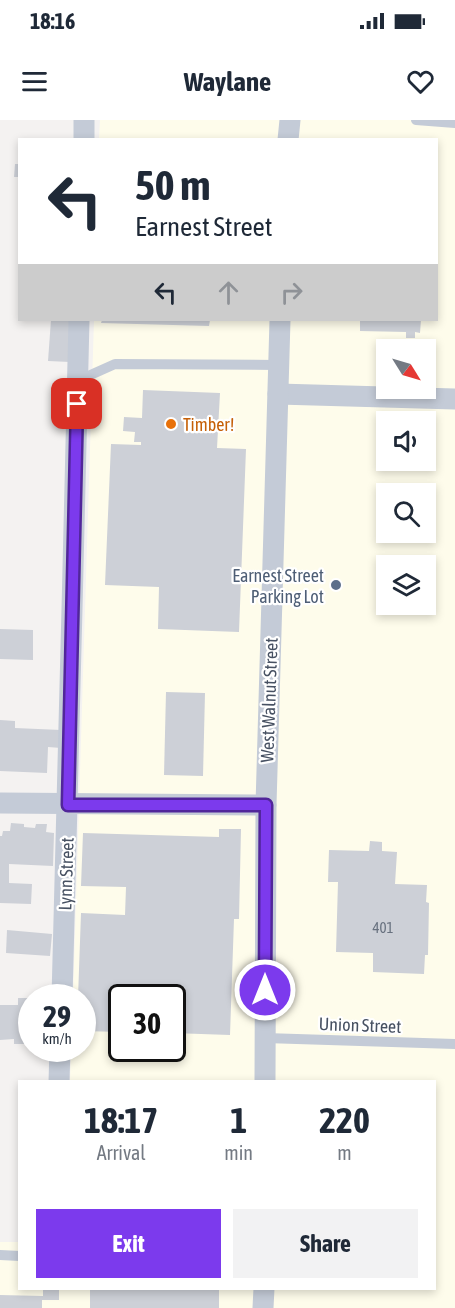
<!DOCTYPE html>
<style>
:root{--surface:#fff;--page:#f2f2f3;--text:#1f2937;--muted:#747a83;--accent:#7c3aed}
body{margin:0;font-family:"Asap Condensed",sans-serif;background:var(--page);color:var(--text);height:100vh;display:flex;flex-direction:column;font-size:22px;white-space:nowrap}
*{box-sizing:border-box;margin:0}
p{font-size:20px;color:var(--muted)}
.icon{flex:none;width:33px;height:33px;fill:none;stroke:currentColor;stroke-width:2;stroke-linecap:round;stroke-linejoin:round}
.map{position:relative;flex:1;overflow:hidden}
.drawer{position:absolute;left:18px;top:960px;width:418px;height:210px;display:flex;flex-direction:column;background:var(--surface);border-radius:0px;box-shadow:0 3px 9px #0003}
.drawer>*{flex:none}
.banner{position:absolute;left:18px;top:18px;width:420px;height:183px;border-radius:0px;box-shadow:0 3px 9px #0003;background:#fff;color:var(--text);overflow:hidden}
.needle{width:39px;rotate:127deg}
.controls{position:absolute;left:376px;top:219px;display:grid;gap:12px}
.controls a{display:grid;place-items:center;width:60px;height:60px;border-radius:0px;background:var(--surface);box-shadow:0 3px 9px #0003;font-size:30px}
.speed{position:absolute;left:18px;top:864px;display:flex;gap:12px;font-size:30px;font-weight:700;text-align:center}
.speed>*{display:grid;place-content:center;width:78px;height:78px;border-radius:50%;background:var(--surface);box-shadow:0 3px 9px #0003;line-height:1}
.speed small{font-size:15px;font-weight:400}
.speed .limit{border:3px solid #111;border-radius:9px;background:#fff;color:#111}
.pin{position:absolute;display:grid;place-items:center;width:51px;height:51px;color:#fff;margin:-26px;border-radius:12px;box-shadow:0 3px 9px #0006}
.me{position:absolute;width:66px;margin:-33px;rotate:0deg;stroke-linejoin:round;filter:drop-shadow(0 0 4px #0008)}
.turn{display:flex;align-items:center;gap:21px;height:126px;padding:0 18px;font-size:27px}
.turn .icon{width:78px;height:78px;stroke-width:2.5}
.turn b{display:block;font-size:42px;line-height:51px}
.lanes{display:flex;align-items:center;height:57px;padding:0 18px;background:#0003;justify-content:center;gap:30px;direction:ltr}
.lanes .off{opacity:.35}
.eta{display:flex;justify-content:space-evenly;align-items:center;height:102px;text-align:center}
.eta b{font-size:36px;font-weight:700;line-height:42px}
.action{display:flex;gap:12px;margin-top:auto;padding:12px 18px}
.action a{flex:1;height:69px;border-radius:0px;background:var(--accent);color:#fff;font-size:24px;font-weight:700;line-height:69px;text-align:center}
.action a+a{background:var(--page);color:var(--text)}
.status{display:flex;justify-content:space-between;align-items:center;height:42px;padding:0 30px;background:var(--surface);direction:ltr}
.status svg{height:16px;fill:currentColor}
header{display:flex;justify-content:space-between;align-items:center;height:78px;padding:0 18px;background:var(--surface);font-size:27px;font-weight:700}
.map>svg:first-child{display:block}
.commercial{fill:#fefceb;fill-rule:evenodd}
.building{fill:#cdd0d7}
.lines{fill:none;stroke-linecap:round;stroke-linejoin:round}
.lane{stroke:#c4cbd7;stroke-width:10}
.street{stroke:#c4cbd7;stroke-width:21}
.route-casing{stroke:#51269a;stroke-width:15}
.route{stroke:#7c3aed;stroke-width:10}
.food-dot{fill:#e8710a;stroke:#fff;stroke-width:2}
.service-dot{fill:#5c6f8a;stroke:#fff;stroke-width:2}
.labels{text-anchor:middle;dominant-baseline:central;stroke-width:4.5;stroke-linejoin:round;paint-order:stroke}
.number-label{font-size:15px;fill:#68717f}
.food-label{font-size:18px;fill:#c56008;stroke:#fff;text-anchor:start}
.service-label{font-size:18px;fill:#4e5e75;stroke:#fff;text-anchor:end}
.street-label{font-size:18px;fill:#475162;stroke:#fff}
</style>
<div class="status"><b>18:16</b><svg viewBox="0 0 49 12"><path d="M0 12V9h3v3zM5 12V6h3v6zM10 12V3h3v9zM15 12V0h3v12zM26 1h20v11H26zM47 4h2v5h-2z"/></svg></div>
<header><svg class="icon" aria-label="menu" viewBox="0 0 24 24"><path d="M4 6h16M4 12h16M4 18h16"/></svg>Waylane<svg class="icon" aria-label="heart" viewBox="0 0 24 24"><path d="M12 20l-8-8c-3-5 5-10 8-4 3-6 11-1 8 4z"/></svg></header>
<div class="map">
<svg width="455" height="1188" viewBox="0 0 455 1188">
<rect width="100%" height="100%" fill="#f4f2f1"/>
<path class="commercial" d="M100,0H455V1188H0V1122H19L20,1168H435V962L70,961L71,929L82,928V878L73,877L94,200H436V20L99,19ZM387,230H426V268H387ZM387,302H426V340H387ZM387,374H426V412H387ZM387,446H426V484H387ZM122,878H172V928H122Z"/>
<g class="building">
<path d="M15,44H20V57H14Z"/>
<path d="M51,200H72L70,242L48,241Z"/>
<path d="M102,200H210L209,206L101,203Z"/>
<path d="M360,200H421L420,213L415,212V218H406V212L360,211Z"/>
<path d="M143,270L220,273L217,328L246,329L239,512L158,509L159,467L105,465L111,324L141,325V322H134L135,312L123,311L124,297L142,298Z"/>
<path d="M0,509L33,510V540L0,539Z"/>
<path d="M166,572L205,573L203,656L164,655Z"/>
<path d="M0,600L15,601V608L61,610V628L48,627L47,653L0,651Z"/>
<path d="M11,703L24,704V707L35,708L36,704H47L46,712L54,713L53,746L9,744V763L32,764L31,784L0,783V716H2L3,711H10Z"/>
<path d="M219,709H241L239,799H234L230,915L172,913V878H122V912L82,911V878H78L81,793L125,795L126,767L81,766L83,713L219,717Z"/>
<path d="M370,721L382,722V731L397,732L395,764L427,765L426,782L429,783L428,835H425L424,854L373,852V833L336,832L338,762H328L329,730L369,731Z"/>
<path d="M7,810L52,814L50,836L6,833Z"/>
<path d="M18,878H32V920H25V924H14V919L0,920V885H18Z"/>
<path d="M43,1168H59V1180H42V1188H0V1175L43,1176Z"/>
<rect x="90" y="1168" width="129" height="20"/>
</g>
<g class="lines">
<g class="lane">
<path d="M416,0L455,3"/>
<path d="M77,261L115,244L278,245"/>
<path d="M265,918L455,924"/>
<path d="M0,1135L20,1136"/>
</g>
<g class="street">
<path d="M84,20V0"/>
<path d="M288,20L290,0"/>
<path d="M278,274L455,279"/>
<path d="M0,683L266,685"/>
<path d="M62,878C69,652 73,426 79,200"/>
<path d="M59,962L60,928"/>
<path d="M265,962L266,685L280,200"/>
<path d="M263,1188L264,1168"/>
</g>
</g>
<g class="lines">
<g class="route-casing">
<path id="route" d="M77,284L68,685H266L265,870"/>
</g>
<use href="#route" class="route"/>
</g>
<circle class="food-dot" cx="171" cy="304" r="6"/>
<circle class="service-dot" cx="336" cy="465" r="6"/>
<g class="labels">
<g class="number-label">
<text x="383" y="807">401</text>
</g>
<g class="food-label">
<text x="183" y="304">Timber!</text>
</g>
<g class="service-label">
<text x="324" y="455">Earnest Street<tspan x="324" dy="21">Parking Lot</tspan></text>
</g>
<g class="street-label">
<text transform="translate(269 580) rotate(-88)">West Walnut Street</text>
<text transform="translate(66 754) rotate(-88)">Lynn Street</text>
<text transform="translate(360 905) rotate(2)">Union Street</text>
</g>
</g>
</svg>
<div class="controls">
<a><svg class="needle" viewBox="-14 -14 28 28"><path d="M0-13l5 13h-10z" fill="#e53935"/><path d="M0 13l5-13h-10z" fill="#747a83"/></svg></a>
<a><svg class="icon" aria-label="sound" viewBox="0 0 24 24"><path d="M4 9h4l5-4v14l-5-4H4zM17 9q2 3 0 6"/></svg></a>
<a><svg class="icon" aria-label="search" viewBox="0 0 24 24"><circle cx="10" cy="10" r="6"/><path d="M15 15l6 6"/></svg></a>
<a><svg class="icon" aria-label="layers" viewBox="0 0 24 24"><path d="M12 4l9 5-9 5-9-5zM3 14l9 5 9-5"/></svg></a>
</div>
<div class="speed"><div>29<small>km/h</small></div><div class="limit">30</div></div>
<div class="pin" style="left:77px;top:284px;background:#d93025"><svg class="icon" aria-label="arrive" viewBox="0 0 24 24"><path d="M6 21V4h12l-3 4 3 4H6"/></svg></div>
<svg class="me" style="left:265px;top:870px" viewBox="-20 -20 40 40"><circle r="17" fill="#7c3aed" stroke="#fff" stroke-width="3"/><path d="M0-11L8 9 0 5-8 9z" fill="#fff"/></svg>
<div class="banner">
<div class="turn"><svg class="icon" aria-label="left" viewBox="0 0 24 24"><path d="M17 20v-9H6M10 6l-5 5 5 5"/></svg><div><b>50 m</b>Earnest Street</div></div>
<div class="lanes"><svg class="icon" aria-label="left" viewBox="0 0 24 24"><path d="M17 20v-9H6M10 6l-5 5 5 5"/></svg><svg class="icon off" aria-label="ahead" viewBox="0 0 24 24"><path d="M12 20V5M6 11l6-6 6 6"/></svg><svg class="icon off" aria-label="right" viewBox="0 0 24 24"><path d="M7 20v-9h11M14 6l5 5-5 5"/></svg></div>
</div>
<section class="drawer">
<div class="eta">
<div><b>18:17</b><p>Arrival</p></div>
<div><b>1</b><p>min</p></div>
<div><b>220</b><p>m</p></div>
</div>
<div class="action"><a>Exit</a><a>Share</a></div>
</section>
</div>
